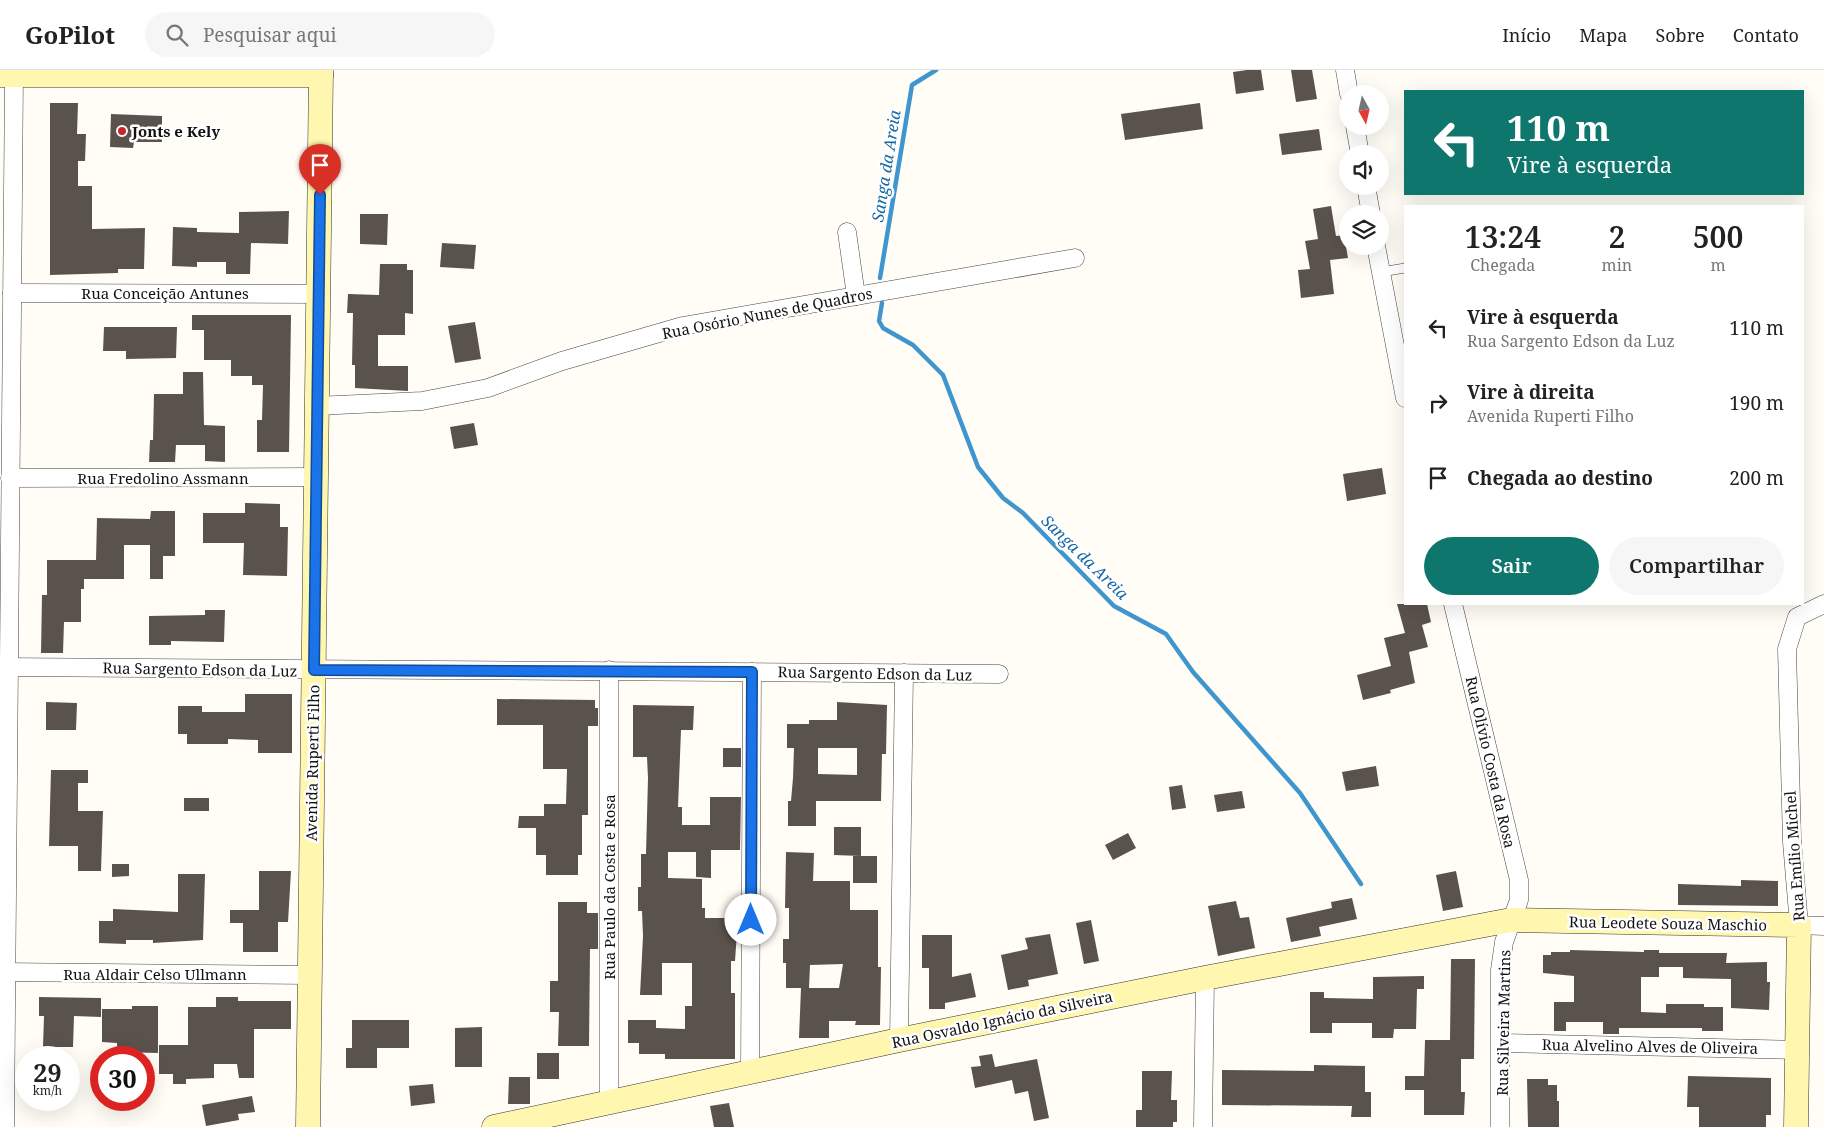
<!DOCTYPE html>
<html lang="pt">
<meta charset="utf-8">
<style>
:root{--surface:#fff;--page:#f6f6f6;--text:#222;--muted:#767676;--line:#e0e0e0;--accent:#0f766e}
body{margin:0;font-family:"Noto Serif",serif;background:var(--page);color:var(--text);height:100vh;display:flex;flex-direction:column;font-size:19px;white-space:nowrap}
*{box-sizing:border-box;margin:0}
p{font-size:16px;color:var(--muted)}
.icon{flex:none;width:28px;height:28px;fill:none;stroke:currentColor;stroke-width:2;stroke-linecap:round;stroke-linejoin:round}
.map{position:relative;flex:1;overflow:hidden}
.side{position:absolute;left:1404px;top:135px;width:400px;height:400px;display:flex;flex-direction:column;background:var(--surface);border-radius:0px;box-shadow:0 5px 20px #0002}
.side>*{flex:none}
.hud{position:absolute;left:1404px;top:20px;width:400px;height:105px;border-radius:0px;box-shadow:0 5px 20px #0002;background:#0f766e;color:#fff;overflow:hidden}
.needle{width:32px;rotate:172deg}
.fabs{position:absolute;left:1339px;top:15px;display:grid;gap:10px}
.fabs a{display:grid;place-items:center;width:50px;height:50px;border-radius:50%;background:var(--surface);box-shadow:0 5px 20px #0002;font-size:25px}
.speed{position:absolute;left:15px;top:976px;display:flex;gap:10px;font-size:25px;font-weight:700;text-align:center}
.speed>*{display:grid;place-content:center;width:65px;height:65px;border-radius:50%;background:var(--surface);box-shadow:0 5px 20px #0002;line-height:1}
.speed small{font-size:12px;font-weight:400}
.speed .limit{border:8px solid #d22;background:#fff;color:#111}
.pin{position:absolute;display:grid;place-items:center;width:42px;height:42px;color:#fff;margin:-51px -21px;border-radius:50% 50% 50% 0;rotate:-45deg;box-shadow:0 0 5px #0007}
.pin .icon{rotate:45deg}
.me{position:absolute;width:55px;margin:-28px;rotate:0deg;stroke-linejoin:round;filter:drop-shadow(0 0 4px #0008)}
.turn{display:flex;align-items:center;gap:18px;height:105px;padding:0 20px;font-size:22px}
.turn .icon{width:65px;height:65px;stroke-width:2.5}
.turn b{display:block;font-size:35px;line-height:42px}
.eta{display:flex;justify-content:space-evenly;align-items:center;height:85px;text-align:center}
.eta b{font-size:30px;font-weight:600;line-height:35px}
.cta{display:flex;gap:10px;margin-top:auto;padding:10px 20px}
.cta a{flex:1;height:58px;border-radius:30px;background:var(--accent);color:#fff;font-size:20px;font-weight:600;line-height:58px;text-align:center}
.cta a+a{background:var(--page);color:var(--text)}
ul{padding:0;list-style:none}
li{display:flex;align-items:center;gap:15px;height:75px;padding:0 20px}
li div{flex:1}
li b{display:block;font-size:19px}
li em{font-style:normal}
header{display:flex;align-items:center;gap:30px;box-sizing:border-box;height:70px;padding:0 25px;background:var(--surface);border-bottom:1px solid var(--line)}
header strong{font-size:24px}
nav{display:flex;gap:28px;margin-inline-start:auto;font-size:18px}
.search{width:350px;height:45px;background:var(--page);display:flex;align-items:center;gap:12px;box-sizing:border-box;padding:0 18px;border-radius:28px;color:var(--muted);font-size:19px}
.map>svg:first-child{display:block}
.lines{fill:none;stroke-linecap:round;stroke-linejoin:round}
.stream{stroke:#3f96cf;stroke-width:4.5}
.building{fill:#5a524d;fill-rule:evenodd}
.lane-casing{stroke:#444;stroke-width:10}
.street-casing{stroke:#444;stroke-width:19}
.secondary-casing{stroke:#333;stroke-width:25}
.lane{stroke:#fff;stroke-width:9}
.street{stroke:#fff;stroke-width:18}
.secondary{stroke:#fff6b0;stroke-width:24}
.route-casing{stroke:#114b97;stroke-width:12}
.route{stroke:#1a73e8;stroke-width:9}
.poi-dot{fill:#c4262e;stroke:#fff;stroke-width:2}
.labels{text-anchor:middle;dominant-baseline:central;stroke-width:5;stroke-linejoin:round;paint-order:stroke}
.poi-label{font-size:15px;font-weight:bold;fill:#111;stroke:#fff;text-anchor:start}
.street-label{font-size:15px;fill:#111;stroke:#fff}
.water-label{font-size:16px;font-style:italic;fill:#1768a6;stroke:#fff}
</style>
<header>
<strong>GoPilot</strong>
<div class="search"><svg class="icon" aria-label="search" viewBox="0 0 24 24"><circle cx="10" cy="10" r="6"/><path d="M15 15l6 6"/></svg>Pesquisar aqui</div>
<nav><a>Início</a><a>Mapa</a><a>Sobre</a><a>Contato</a></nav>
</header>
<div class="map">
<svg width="1824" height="1057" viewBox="0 0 1824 1057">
<rect width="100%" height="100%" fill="#fffdf5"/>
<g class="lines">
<g class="stream">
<path d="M880,208L912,15L936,0"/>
<path d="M882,233L879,251L883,258L913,275L943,305L978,397L1003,428L1023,443L1114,536L1166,564L1193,602L1300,723L1361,814"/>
</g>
</g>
<g class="building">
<path d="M1247,0H1261L1264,20L1236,24L1233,2Z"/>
<path d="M1291,0H1312L1317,29L1296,32Z"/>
<path d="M50,33H78L77,64H86L85,91H78V116H92V159L145,158L144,199H118V203L50,205Z"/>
<path d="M1200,33L1203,59L1125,70L1121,44Z"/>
<path d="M111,44L162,46V72H134L133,78L110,77Z"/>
<path d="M1319,59L1322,80L1282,85L1279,64Z"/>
<path d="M1331,136L1336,166L1344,165L1348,188L1330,190L1334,224L1301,228L1298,200L1310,199L1305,171L1318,169L1313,139Z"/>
<path d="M289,141L288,174L251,173L250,204H226V192H197V197L172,196L173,157L197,158V162L239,163V142Z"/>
<path d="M360,144H388L387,175L360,174Z"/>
<path d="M442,173L476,175L474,199L440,197Z"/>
<path d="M380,194H407V200H413V244L405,243V265H378V296H408V321L355,318V295H352L353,243H347L348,224L379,225Z"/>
<path d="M192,245H291L289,382H257V350H262L263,315H252V306H231V290H204V260H192Z"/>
<path d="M475,252L481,289L455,293L448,256Z"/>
<path d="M104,257H177L176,288L126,289V281H103Z"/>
<path d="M183,302H203L204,355L225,356V392L205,391V375H176L175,392H149L150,370H153L154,324H183Z"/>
<path d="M474,353L478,375L454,379L450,357Z"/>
<path d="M1382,398L1386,424L1347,431L1343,404Z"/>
<path d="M245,433L280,434V457H288L287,506L243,505L244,473H203V443H245Z"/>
<path d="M151,441H175V486H163V509H150V475H124V509H84V519H81V552H64L63,583H41L42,525H47V490H96L97,448L150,449Z"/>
<path d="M1397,534H1427L1431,552L1422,555L1428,577L1409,582L1415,613L1390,620L1391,623L1363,630L1357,605L1391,596L1384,568L1405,563Z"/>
<path d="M205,540H225L224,572L171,571V575H149V546L205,545Z"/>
<path d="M245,624H292V683H258V670L228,669V674H187V664H178V636H202V642H245Z"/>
<path d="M497,629L595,630V638H598V656H588V745H582V785H578V805H546V785H536V758H518L519,746H544V734H566L567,699H543V655H497Z"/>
<path d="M46,632L77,633L76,660H46Z"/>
<path d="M837,632L887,635L886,684H882L881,731H816V756H788V731H791L793,708L794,678H787V654H809V650H837ZM818,678H857V705L818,704Z"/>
<path d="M633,635L694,636L693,660H681L678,737H682V755H710V727H741L740,780H711V808L696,807V782H668V808L702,809V838H705V848H738L735,891H731V923H735V989H665V984H639V973H628V950H656V958L685,959V936H692V893H662V925H640L643,866L642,841H638V817H641V784H646L648,708L647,687H633Z"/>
<rect x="723" y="678" width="18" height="19"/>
<path d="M1376,696L1379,716L1346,721L1342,702Z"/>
<path d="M51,700H88V713H78V741H103L101,801H78V776H49Z"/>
<path d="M1182,715L1186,738L1172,740L1169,717Z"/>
<path d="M1242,721L1245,738L1217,742L1214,725Z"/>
<rect x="184" y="728" width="25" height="13"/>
<path d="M834,757H861V786L834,785Z"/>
<path d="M1128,763L1136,778L1113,790L1105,775Z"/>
<path d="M786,782L814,783L813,811H850V840H878V897H881L880,955H855L856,951H829V968H799L801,918H786V893H783V869H789V838H785ZM843,894L839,918H809L810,895Z"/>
<rect x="853" y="786" width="24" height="27"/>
<path d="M112,794H129V806L112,807Z"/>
<path d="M259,801H291L288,852H278V882H243V853H230V840H259Z"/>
<path d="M1456,801L1463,837L1443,841L1436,805Z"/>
<path d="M178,804H205L203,870L153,873V870H126V874L99,873V851H113V839L178,842Z"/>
<path d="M1741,810L1778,811V836L1678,835V814L1741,816Z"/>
<path d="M1352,828L1357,849L1319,857L1321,866L1291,872L1286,848L1332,838L1331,832Z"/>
<path d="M1236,831L1240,848L1249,847L1255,878L1218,886L1208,836Z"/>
<path d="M558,832H587V843H598V879H590L589,976H558L559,942H550V911H558Z"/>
<path d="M1091,850L1099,891L1084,894L1076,853Z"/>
<path d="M1050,864L1058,904L1028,910L1029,916L1008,920L1001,885L1028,879L1025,868Z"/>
<path d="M922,865H952V907L971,903L976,927L945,933V939H929V898H922Z"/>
<path d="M1570,880L1644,882V880H1659V883H1727L1726,893L1767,892V912H1770L1769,940L1731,938V909L1683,908V897H1659V907H1641V942L1666,943V934H1704V937H1723V961H1702V958H1619V964H1603V952H1566V961H1554V932H1574V906L1543,903V885H1551V882H1570Z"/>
<path d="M1451,889H1475L1474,989H1461V1022H1465L1464,1045H1424V1020H1405V1006H1424L1425,970H1450Z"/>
<path d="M1424,906V919H1417L1416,959H1394L1393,968H1372V953H1332V963H1310V922H1324V928L1373,929V907Z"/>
<path d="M39,927L101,928V947L74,946L73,977H43L44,946H39Z"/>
<path d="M216,927H238V931H291V959H254V1008H239L237,994H214V1008L186,1009V1014H173V1004H159V975H188V937H216Z"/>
<path d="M132,936H158V983L117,982V973L102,972V939H132Z"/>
<path d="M352,950H409V978H377V998H346V978H352Z"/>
<path d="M482,957V997H455V958Z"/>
<rect x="537" y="983" width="22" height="26"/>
<path d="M992,984L995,997L1037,989L1049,1048L1034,1051L1028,1021L1015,1024L1012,1010L975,1018L971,997L981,996L979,986Z"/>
<path d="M1314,995L1365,996V1022H1371V1047H1351L1352,1036L1222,1035V1000L1314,1001Z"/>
<path d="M1142,1001H1172L1171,1030H1177V1052H1173V1057H1136V1040H1142Z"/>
<path d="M1688,1006L1771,1008V1045H1766V1057H1699V1037H1687Z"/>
<path d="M509,1007H530V1034H508Z"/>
<path d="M1527,1009H1548V1015H1557V1031H1559V1057H1528Z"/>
<path d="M433,1014L435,1033L411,1036L409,1016Z"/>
<path d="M252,1026L255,1042L238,1044L239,1050L206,1056L202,1035Z"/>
<path d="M729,1033L734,1057H714L710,1036Z"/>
</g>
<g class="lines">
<g class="lane-casing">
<path id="lane" d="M1381,202L1405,198"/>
</g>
<g class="street-casing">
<g id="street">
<path d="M1345,0L1349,24"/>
<path d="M1355,56L1360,84"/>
<path d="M1366,116L1371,144"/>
<path d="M847,162L856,226"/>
<path d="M1376,176L1405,328"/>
<path d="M12,223L318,224"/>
<path d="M316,336L422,331L488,318L562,291L683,256L1075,188"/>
<path d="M10,408L316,407"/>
<path d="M1453,534L1519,810V830L1504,872L1500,900V1057"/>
<path d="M1824,534L1797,547L1787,579L1792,772L1799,855L1824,856"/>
<path d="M0,597L999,604"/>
<path d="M609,600V1033"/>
<path d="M0,902L309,905"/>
<path d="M899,970L904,603"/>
<path d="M1502,973L1797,980"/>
<path d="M750,1002L752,602"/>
<path d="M5,1057L14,5"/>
<path d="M1203,1057L1205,908"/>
</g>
</g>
<g class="secondary-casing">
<g id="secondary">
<path d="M0,5H321"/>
<path d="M308,1057L321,0"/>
<path d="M494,1057L899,970L1205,908L1511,850L1799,855L1796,1057"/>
</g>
</g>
<use href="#lane" class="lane"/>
<use href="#street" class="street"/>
<use href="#secondary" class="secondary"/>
</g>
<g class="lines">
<g class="route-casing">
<path id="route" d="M320,125L314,600L752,602L751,850"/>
</g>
<use href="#route" class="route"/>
</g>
<circle class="poi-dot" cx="122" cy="61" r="5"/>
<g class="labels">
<g class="poi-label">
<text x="132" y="61">Jonts e Kely</text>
</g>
<g class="street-label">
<text x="165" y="223">Rua Conceição Antunes</text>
<text transform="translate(767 243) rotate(-11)">Rua Osório Nunes de Quadros</text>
<text x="163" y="408">Rua Fredolino Assmann</text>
<text transform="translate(200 599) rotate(1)">Rua Sargento Edson da Luz</text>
<text transform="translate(875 603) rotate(1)">Rua Sargento Edson da Luz</text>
<text transform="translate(1491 692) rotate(77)">Rua Olívio Costa da Rosa</text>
<text transform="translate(312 693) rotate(-89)">Avenida Ruperti Filho</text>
<text transform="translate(1794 786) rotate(-94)">Rua Emílio Michel</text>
<text transform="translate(609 817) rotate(-90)">Rua Paulo da Costa e Rosa</text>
<text transform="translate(1668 853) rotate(1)">Rua Leodete Souza Maschio</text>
<text x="155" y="904">Rua Aldair Celso Ullmann</text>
<text transform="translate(1002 949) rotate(-12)">Rua Osvaldo Ignácio da Silveira</text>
<text transform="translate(1503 953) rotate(-89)">Rua Silveira Martins</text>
<text transform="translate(1650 976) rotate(1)">Rua Alvelino Alves de Oliveira</text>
</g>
<g class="water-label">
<text transform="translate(886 96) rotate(-81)">Sanga da Areia</text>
<text transform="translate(1085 487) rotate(44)">Sanga da Areia</text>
</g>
</g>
</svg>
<div class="fabs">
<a><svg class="needle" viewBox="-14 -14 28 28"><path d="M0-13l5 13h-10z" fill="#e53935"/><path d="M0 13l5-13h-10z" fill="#767676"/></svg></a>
<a><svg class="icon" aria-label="sound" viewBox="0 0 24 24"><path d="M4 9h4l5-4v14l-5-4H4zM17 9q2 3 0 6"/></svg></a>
<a><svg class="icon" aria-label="layers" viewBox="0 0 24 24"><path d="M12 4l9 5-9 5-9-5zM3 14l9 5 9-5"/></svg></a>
</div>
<div class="speed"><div>29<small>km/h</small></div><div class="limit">30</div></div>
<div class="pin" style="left:320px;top:125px;background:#d93025"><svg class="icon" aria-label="arrive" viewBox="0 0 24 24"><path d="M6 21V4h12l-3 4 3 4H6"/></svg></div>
<svg class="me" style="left:751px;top:850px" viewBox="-20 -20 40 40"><circle r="19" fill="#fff"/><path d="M0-13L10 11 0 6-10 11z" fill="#1a73e8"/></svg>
<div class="hud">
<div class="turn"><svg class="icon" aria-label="left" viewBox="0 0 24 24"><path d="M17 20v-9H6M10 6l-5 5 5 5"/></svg><div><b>110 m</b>Vire à esquerda</div></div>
</div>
<section class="side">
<div class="eta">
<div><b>13:24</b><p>Chegada</p></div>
<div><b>2</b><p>min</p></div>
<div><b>500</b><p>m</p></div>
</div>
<ul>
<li><svg class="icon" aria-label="left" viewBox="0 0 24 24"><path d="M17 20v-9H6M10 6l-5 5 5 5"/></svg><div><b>Vire à esquerda</b><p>Rua Sargento Edson da Luz</p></div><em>110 m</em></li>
<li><svg class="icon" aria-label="right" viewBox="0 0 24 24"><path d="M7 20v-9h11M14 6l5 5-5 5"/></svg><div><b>Vire à direita</b><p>Avenida Ruperti Filho</p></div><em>190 m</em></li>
<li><svg class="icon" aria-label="arrive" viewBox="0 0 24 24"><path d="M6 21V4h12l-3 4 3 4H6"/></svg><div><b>Chegada ao destino</b></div><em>200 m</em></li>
</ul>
<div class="cta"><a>Sair</a><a>Compartilhar</a></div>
</section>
</div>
